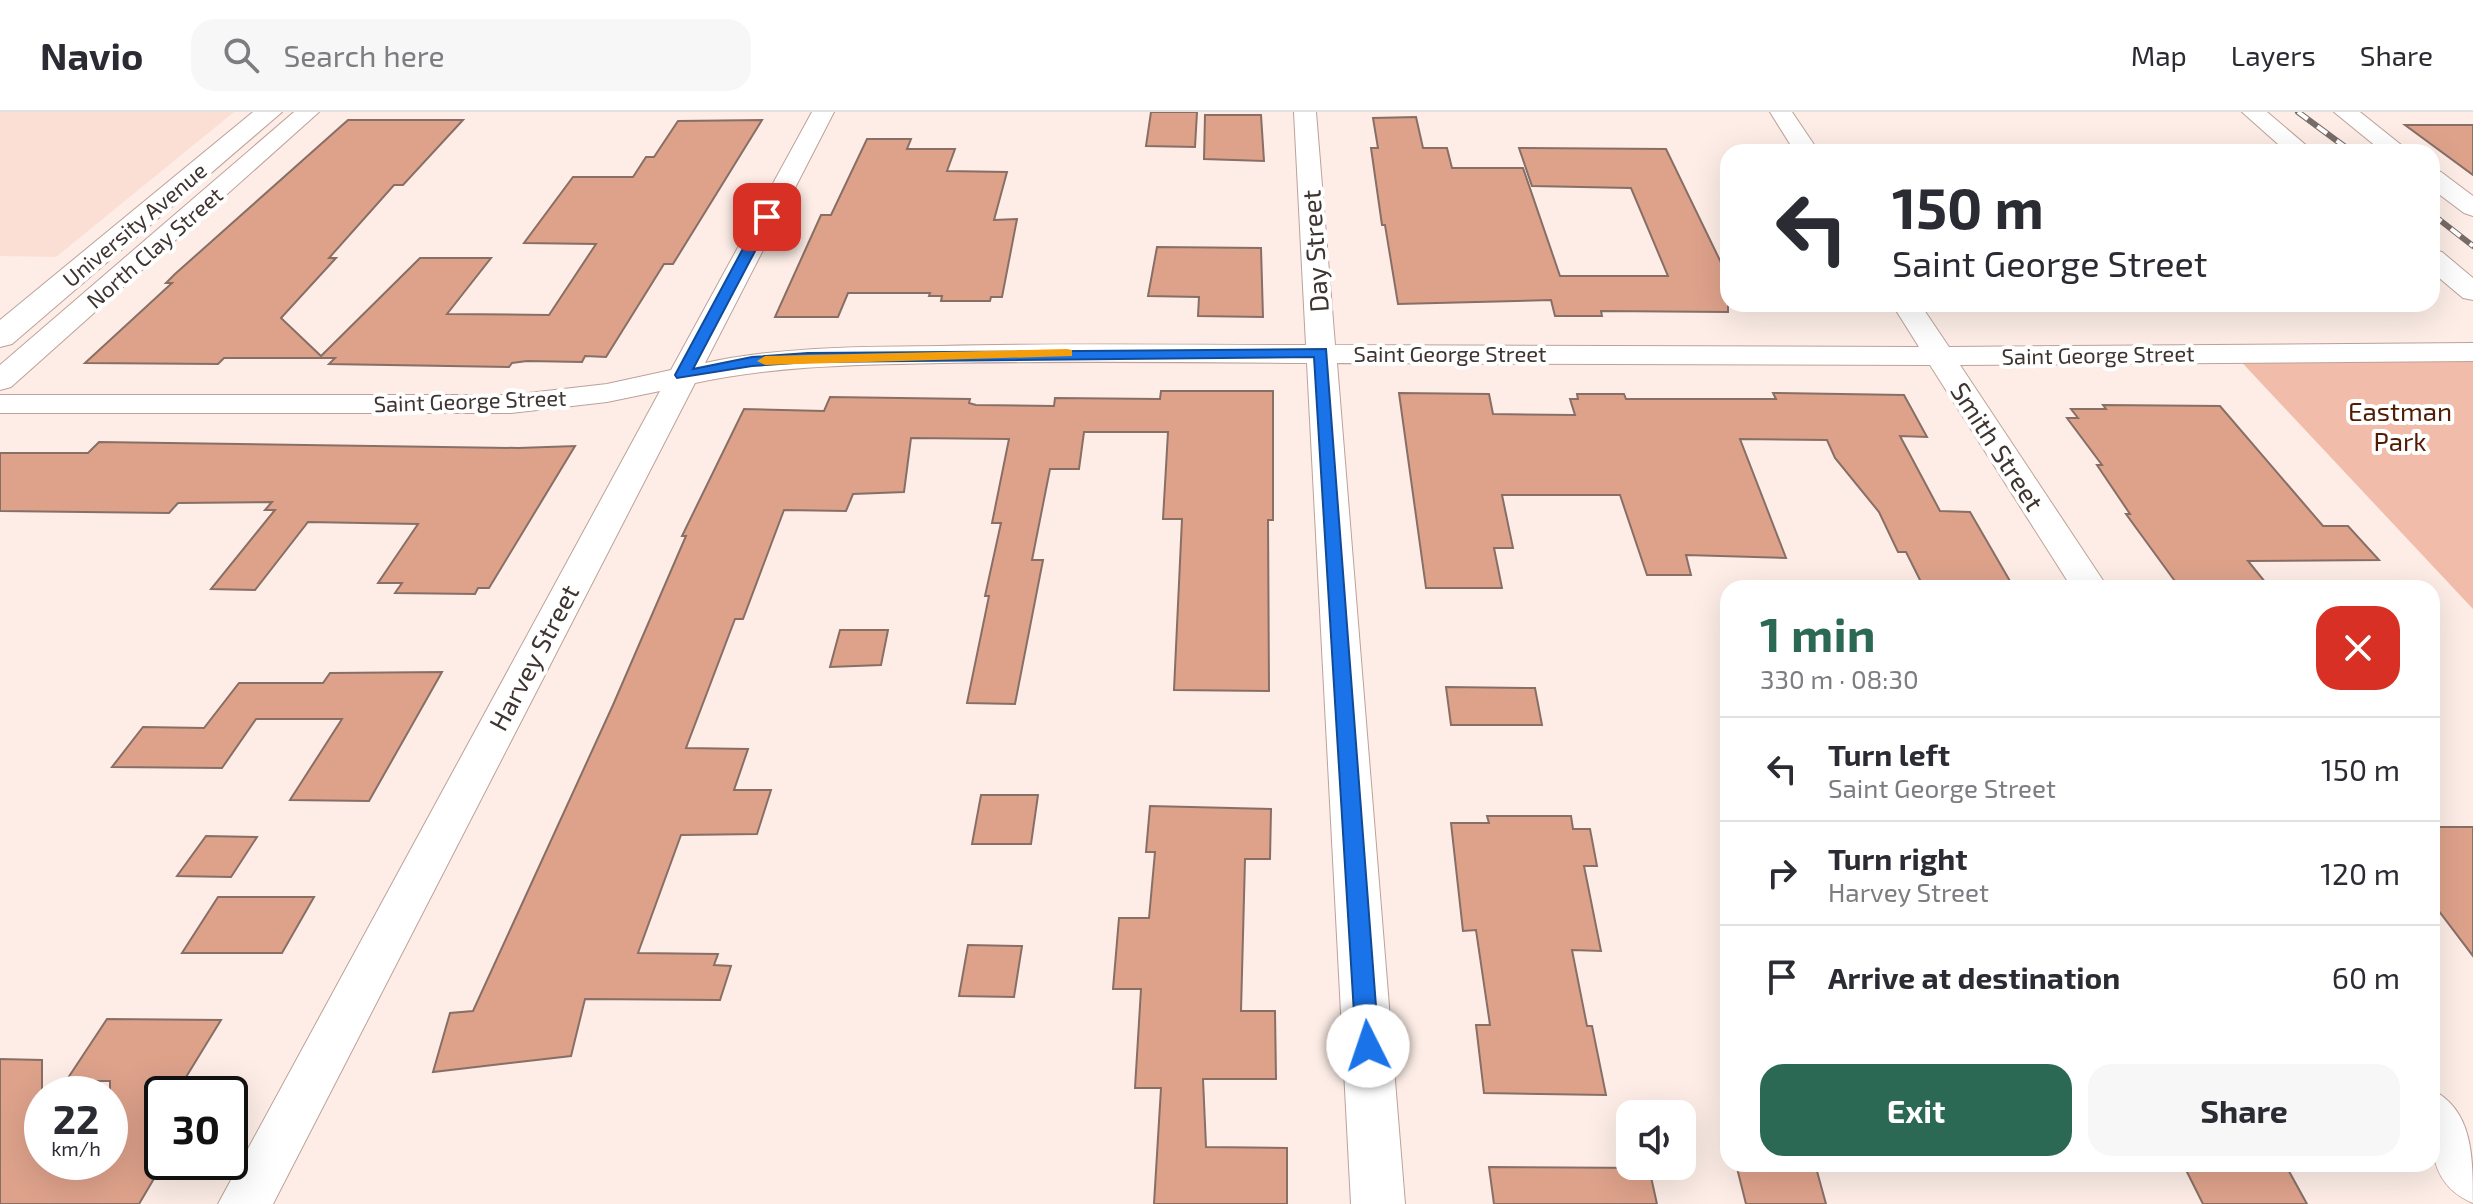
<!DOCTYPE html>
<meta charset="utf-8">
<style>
:root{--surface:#fff;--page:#f7f7f7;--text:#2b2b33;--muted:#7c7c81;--line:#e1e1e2;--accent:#2b6955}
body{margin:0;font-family:"Exo 2",sans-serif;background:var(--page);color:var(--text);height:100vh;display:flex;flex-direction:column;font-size:30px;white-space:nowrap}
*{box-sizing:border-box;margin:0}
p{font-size:26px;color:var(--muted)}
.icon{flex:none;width:44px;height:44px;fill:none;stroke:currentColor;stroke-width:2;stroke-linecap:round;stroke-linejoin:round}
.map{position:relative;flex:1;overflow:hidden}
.drawer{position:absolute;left:1720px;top:468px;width:720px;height:592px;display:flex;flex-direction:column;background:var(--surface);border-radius:24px;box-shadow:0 8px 32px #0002}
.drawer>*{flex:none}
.top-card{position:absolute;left:1720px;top:32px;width:720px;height:168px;border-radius:24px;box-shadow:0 8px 32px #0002;background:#fff;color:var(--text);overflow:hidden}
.fabs{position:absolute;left:1616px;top:988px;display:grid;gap:16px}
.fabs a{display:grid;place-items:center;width:80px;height:80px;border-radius:16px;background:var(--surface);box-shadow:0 8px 32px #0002;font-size:40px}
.speed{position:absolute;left:24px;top:964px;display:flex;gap:16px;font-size:40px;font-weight:700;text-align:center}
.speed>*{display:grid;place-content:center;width:104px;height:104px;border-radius:50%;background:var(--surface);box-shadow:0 8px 32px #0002;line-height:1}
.speed small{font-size:20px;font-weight:400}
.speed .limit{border:4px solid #111;border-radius:12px;background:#fff;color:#111}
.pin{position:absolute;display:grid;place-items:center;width:68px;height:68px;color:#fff;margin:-34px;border-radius:16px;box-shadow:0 4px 12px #0006}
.me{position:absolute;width:88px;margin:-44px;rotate:356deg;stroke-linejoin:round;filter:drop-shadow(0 0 6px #0008)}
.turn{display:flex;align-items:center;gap:28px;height:168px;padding:0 40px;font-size:36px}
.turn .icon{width:104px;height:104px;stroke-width:2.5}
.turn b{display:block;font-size:56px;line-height:68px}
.round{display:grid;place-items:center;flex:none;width:84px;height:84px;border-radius:24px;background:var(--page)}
.overview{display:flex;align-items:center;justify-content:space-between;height:136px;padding:0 40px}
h1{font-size:48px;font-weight:700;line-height:60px;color:var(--accent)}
.button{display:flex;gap:16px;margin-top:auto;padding:16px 40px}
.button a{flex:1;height:92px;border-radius:24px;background:var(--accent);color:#fff;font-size:32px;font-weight:700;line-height:92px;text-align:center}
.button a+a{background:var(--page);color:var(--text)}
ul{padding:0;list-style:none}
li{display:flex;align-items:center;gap:24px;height:104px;padding:0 40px;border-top:2px solid var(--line)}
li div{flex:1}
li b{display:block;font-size:30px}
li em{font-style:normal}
header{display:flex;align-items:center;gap:48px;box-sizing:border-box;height:112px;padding:0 40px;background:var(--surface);border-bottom:2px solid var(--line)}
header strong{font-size:38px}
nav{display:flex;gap:44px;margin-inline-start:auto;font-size:28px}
.search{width:560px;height:72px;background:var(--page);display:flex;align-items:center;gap:20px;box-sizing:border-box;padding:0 28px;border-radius:24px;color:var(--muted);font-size:30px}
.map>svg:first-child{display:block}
.built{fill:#fcdfd4}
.green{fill:#f1bdaa}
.building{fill:#dea28b;stroke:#876f66;stroke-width:2}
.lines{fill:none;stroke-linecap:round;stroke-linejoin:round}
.minor-casing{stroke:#bca299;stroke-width:2}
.primary-casing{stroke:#bca299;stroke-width:2}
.minor{fill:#fff;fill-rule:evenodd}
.primary{fill:#fff;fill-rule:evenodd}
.rail-casing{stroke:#776c67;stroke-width:6}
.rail{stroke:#fff;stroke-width:4;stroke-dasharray:12;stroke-linecap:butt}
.route{fill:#1a73e8;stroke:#114b97;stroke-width:2}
.slow{fill:#f59e0b}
.labels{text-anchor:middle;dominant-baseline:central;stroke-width:8;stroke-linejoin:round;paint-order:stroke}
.far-street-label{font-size:22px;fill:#3e3430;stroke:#fff}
.street-label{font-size:26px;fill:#3e3430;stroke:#fff}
.park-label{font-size:26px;fill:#511c03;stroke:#fff}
</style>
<header>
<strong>Navio</strong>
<div class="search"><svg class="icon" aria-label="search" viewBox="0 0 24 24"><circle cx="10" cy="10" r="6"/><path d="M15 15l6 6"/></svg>Search here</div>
<nav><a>Map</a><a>Layers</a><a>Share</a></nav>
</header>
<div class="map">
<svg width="2473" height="1092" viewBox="0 0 2473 1092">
<rect width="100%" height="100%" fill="#fdede6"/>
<path class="built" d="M0,0H234L56,145L0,144Z"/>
<path class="green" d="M2473,240V497L2233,241Z"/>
<g class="building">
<path d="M1151,0H1197L1195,35L1146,34Z"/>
<path d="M1205,3H1261L1264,49L1204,47Z"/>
<path d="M1416,5L1423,36H1447L1452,56H1523L1560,164H1668L1631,76L1532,74L1519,36L1666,37L1728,165V200L1601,199L1602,204H1555L1551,188L1398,192L1385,113H1382L1371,36H1378L1373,6Z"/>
<path d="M348,8H463L403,73H394L329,146H336L281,206L321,244L420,146H491L447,202L549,203L596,132L524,131L573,65H633L646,45H654L678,9L762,8L673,152H664L606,245L585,244L582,250L527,249L512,251L509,255L329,252L335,246H224L218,252L85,251L172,171H166L175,162Z"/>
<path d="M2405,13H2473V63Z"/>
<path d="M867,27H911L907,37H955L947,59L1007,60L994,108L1017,107L1002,185H991L990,189H941L942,184H929L930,181H848L838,205H775L821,103H831Z"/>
<path d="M1157,135L1261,136L1263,205L1198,204L1199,185L1148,184Z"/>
<path d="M1161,279H1273V408H1268L1269,579L1174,578L1182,407H1163L1168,320H1084L1079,357H1050L1032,448H1043L1015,592L967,591L989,484H985L1001,411H992L1009,327L911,326L904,380L853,382L846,399L784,398L743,507H735L686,636L748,637L734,678H771L757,722L681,723L638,841L718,842L714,853L731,854L720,888L585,887L571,944L433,960L450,901L473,899L613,593L686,424H682L744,297L824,299L830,285L970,287L969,291L976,293L1054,294L1055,286L1160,287Z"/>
<path d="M1399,281L1489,282L1493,302L1575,303L1570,287H1578L1577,282H1624L1626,287H1776L1773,281L1904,283L1927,325L1900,324L1940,399L1970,400L2014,476H1924L1906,440H1898L1879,400L1835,346L1827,328L1740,327L1786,446L1686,443L1691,463H1647L1620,383H1502L1513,436H1494L1502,476H1426Z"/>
<path d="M2103,293L2220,294L2323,414H2348L2379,448L2248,449L2270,476H2180L2126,402H2130L2097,353H2102L2067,306H2078L2071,297H2106Z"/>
<path d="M99,330L518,336L575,334L489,476H478L475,482L395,481L402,471H378L418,412L308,410L255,478L211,477L275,398H265L272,390L178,391L169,401L0,399V341H88Z"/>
<path d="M840,518H888L881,553L830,555Z"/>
<path d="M442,560L369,689L290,688L342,607H256L222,656L112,655L143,615L204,616L239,571H323L330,561Z"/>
<path d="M1446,575L1535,576L1542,613H1451Z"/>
<path d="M981,683H1038L1031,732H972Z"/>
<path d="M1150,694L1271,697L1270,747H1245L1241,899H1275L1276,967H1203L1206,1035L1287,1036V1092H1154L1161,976H1135L1141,877H1113L1119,806H1149L1155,740H1146Z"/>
<path d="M1487,704H1571L1573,717H1590L1597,754H1584L1601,839L1572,838L1587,914H1592L1606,983L1484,981L1476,913H1490L1476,818L1463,819L1451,711H1489Z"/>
<path d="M2432,715H2473V844L2432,790Z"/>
<path d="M206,724L257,725L231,765L177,764Z"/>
<path d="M218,785H314L282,841H182Z"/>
<path d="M968,833L1022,834L1014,885L959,884Z"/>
<path d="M107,907L221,908L183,970H162V1053L139,1092H0V947L42,948V1050H110V969H66Z"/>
<path d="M1736,1052H1815L1826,1092H1746Z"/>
<path d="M2183,1052H2285L2307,1092H2203Z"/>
<path d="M1489,1055L1649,1056L1657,1092H1494Z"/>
</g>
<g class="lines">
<g class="minor-casing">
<g id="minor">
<path d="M294,0H319L11,275L0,278V253Z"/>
<path d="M812,0H834L705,251C784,234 862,235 941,234C1063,231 1184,233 1306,233L1294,0H1316L1335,233L1919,235L1892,192H1920L1949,235L2473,231V249L1960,253L2108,476H2072L1930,253L1337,251L1405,1092H1351L1307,251C1185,250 1064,249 943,251C857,253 779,253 695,271L273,1092H218L660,279L607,290L511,301H0V283H511L607,272L671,258Z"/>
<path d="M1770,0H1792L1819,40H1795Z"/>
<path d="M2242,0H2267L2314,40H2287Z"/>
<path d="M2334,0H2360L2410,40H2383Z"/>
<path d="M2432,58L2441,60L2473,84V104L2464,101L2432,77Z"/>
<path d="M2432,138L2442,140L2473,166V188L2463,186L2432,160Z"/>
<path d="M2432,978C2473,998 2473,1045 2473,1091C2423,1070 2432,1023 2432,978Z"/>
</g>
</g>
<g class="primary-casing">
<path id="primary" d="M253,0H282L12,232L0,235V208Z"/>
</g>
<use href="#minor" class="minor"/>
<use href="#primary" class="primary"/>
<g class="rail-casing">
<g id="rail">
<path d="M2298,0L2352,40"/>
<path d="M2432,102L2473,134"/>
</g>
</g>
<use href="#rail" class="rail"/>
</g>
<path class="route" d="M767,102L773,105L693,257L752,245L808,241L1326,237L1379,934L1376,942L1368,945L1360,942L1356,934L1314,245L808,250L752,254L677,266L675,263L760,105Z"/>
<path class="slow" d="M1067,237L1072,238V244L765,253L757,249L765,244Z"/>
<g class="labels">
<g class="far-street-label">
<text transform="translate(134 112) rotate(-40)">University Avenue</text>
<text transform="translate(154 135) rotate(-41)">North Clay Street</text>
<text x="1450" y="241">Saint George Street</text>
<text transform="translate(2098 242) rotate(-1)">Saint George Street</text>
<text transform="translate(470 288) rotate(-2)">Saint George Street</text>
</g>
<g class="street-label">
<text transform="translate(1314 139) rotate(-94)">Day Street</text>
<text transform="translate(1998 334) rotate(57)">Smith Street</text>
<text transform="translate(533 545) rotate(-62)">Harvey Street</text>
</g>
<g class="park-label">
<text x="2400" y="298">Eastman<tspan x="2400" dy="30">Park</tspan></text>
</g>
</g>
</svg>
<div class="fabs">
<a><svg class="icon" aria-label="sound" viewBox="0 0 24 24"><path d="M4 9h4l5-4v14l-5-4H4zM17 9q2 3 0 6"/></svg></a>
</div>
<div class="speed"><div>22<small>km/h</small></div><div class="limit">30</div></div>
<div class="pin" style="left:767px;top:105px;background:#d93025"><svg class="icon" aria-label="arrive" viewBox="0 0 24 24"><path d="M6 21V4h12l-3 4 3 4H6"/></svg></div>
<svg class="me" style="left:1368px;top:934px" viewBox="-20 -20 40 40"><circle r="19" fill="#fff"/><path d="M0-13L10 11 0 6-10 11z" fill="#1a73e8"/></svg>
<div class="top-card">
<div class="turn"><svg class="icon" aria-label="left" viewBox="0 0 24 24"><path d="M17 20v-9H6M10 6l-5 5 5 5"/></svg><div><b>150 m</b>Saint George Street</div></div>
</div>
<section class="drawer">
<div class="overview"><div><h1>1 min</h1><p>330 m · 08:30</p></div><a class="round" style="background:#d93025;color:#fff"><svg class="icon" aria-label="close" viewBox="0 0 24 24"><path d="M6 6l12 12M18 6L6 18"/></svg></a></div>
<ul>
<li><svg class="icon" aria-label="left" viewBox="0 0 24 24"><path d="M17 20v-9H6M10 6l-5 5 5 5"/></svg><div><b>Turn left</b><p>Saint George Street</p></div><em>150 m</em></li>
<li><svg class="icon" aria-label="right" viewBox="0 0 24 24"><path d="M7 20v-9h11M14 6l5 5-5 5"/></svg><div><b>Turn right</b><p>Harvey Street</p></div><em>120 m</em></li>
<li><svg class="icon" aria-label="arrive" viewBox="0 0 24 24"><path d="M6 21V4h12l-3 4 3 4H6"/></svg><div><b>Arrive at destination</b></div><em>60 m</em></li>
</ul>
<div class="button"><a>Exit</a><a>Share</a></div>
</section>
</div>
